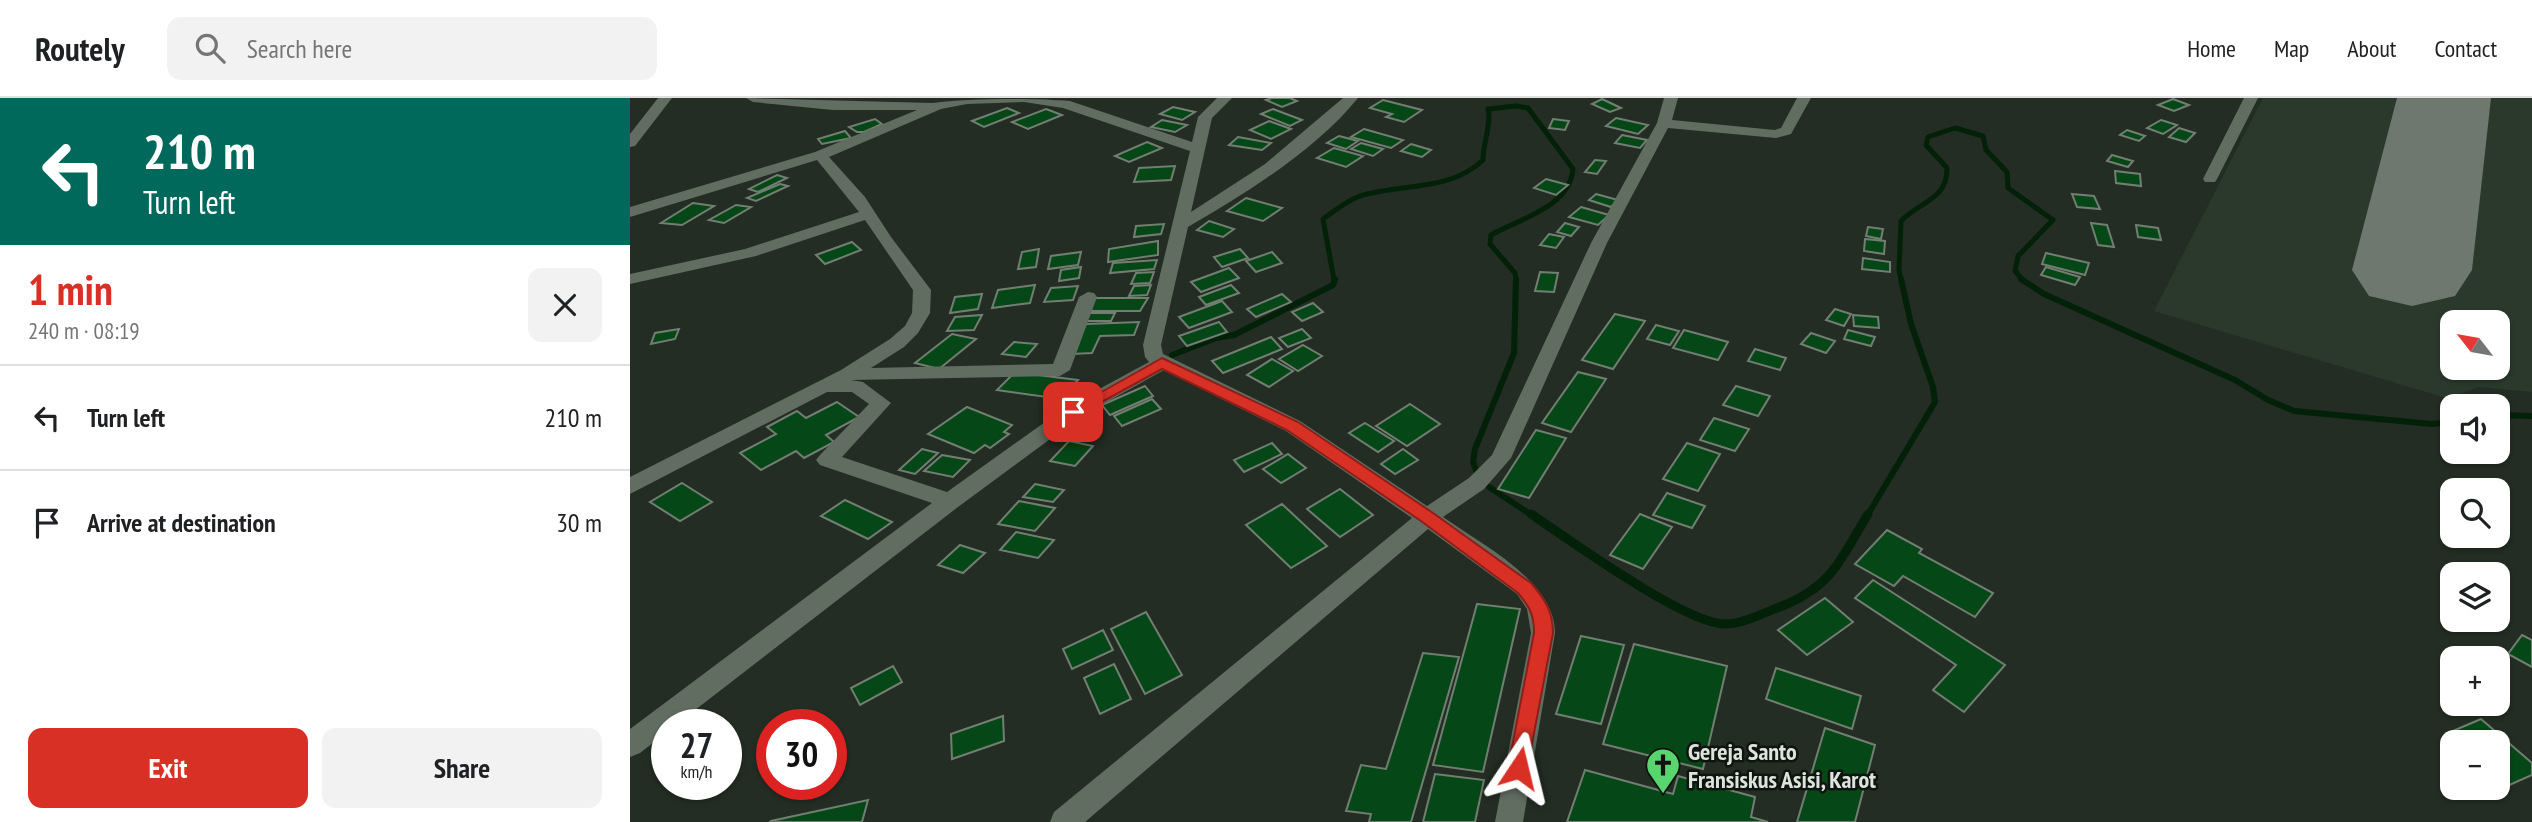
<!DOCTYPE html>
<meta charset="utf-8">
<style>
:root{--surface:#fff;--page:#f2f2f2;--text:#202124;--muted:#757577;--line:#e0e0e0;--accent:#d93025}
body{margin:0;font-family:"PT Sans Narrow",sans-serif;background:var(--page);color:var(--text);height:100vh;display:flex;flex-direction:column;font-size:26px;white-space:nowrap}
*{box-sizing:border-box;margin:0}
p{font-size:23px;color:var(--muted)}
.icon{flex:none;width:38px;height:38px;fill:none;stroke:currentColor;stroke-width:2;stroke-linecap:round;stroke-linejoin:round}
.map{position:relative;flex:1;overflow:hidden}
.panel{display:flex;flex-direction:column;background:var(--surface);width:630px}
.panel>*{flex:none}
.top-card{background:#00695c;color:#fff;overflow:hidden}
.needle{width:46px;rotate:301deg}
.fabs{position:absolute;left:1810px;top:212px;display:grid;gap:14px}
.fabs a{display:grid;place-items:center;width:70px;height:70px;border-radius:14px;background:var(--surface);box-shadow:0 2px 5px #0004;font-size:35px}
.speed{position:absolute;left:21px;top:611px;display:flex;gap:14px;font-size:35px;font-weight:700;text-align:center}
.speed>*{display:grid;place-content:center;width:91px;height:91px;border-radius:50%;background:var(--surface);box-shadow:0 2px 5px #0004;line-height:1}
.speed small{font-size:18px;font-weight:400}
.speed .limit{border:10px solid #d22;background:#fff;color:#111}
.pin{position:absolute;display:grid;place-items:center;width:60px;height:60px;color:#fff;margin:-30px;border-radius:14px;box-shadow:0 4px 10px #0006}
.me{position:absolute;width:77px;margin:-38px;rotate:10deg;stroke-linejoin:round;filter:drop-shadow(0 0 5px #0008)}
.turn{display:flex;align-items:center;gap:24px;height:147px;padding:0 28px;font-size:32px}
.turn .icon{width:91px;height:91px;stroke-width:2.5}
.turn b{display:block;font-size:49px;line-height:60px}
.round{display:grid;place-items:center;flex:none;width:74px;height:74px;border-radius:14px;background:var(--page)}
.head{display:flex;align-items:center;justify-content:space-between;height:119px;padding:0 28px}
h1{font-size:42px;font-weight:700;line-height:52px;color:var(--accent)}
.primary-button{display:flex;gap:14px;margin-top:auto;padding:14px 28px}
.primary-button a{flex:1;height:80px;border-radius:14px;background:var(--accent);color:#fff;font-size:28px;font-weight:700;line-height:80px;text-align:center}
.primary-button a+a{background:var(--page);color:var(--text)}
ul{padding:0;list-style:none}
li{display:flex;align-items:center;gap:21px;height:105px;padding:0 28px;border-top:2px solid var(--line)}
li div{flex:1}
li b{display:block;font-size:26px}
li em{font-style:normal}
header{display:flex;align-items:center;gap:42px;box-sizing:border-box;height:98px;padding:0 35px;background:var(--surface);border-bottom:2px solid var(--line)}
header strong{font-size:33px}
nav{display:flex;gap:38px;margin-inline-start:auto;font-size:24px}
.search{width:490px;height:63px;background:var(--page);display:flex;align-items:center;gap:18px;box-sizing:border-box;padding:0 24px;border-radius:14px;color:var(--muted);font-size:26px}
main{display:flex;flex:1;min-height:0}
.map>svg:first-child{display:block}
.built{fill:#2b392d;fill-rule:evenodd}
.lines{fill:none;stroke-linecap:round;stroke-linejoin:round}
.stream-far2{stroke:#032108;stroke-width:5}
.stream-far1{stroke:#032108;stroke-width:6}
.stream{stroke:#032108;stroke-width:9}
.runway{fill:#6e786f;fill-rule:evenodd}
.building{fill:#064717;stroke:#737e73;stroke-width:2}
.minor{fill:#626d62;fill-rule:evenodd}
.route{fill:#d93025;stroke:#8d1f18;stroke-width:2}
.labels{text-anchor:middle;dominant-baseline:central;stroke-width:5;stroke-linejoin:round;paint-order:stroke}
.near-poi-label{font-size:24px;font-weight:bold;fill:#dde4de;stroke:#0f140f;text-anchor:start}
</style>
<header>
<strong>Routely</strong>
<div class="search"><svg class="icon" aria-label="search" viewBox="0 0 24 24"><circle cx="10" cy="10" r="6"/><path d="M15 15l6 6"/></svg>Search here</div>
<nav><a>Home</a><a>Map</a><a>About</a><a>Contact</a></nav>
</header>
<main>
<section class="panel">
<div class="top-card">
<div class="turn"><svg class="icon" aria-label="left" viewBox="0 0 24 24"><path d="M17 20v-9H6M10 6l-5 5 5 5"/></svg><div><b>210 m</b>Turn left</div></div>
</div>
<div class="head"><div><h1>1 min</h1><p>240 m · 08:19</p></div><a class="round"><svg class="icon" aria-label="close" viewBox="0 0 24 24"><path d="M6 6l12 12M18 6L6 18"/></svg></a></div>
<ul>
<li><svg class="icon" aria-label="left" viewBox="0 0 24 24"><path d="M17 20v-9H6M10 6l-5 5 5 5"/></svg><div><b>Turn left</b></div><em>210 m</em></li>
<li><svg class="icon" aria-label="arrive" viewBox="0 0 24 24"><path d="M6 21V4h12l-3 4 3 4H6"/></svg><div><b>Arrive at destination</b></div><em>30 m</em></li>
</ul>
<div class="primary-button"><a>Exit</a><a>Share</a></div>
</section>
<div class="map">
<svg width="1902" height="724" viewBox="0 0 1902 724">
<rect width="100%" height="100%" fill="#232d23"/>
<path class="built" d="M1633,0H1902V294L1849,289L1816,300L1524,213ZM1822,224H1867V270H1822Z"/>
<g class="lines">
<g class="stream-far2">
<path d="M704,182L693,121C705,113 716,103 730,98C771,85 820,94 853,62C853,44 862,25 858,11L886,8L898,10L943,71C940,109 889,121 861,137L860,146L885,175L886,182"/>
<path d="M1271,182L1269,172L1271,123C1292,102 1317,102 1317,70L1296,47L1298,39L1325,30L1353,38L1356,52L1377,74L1378,90L1423,122L1388,158L1385,173L1393,182"/>
</g>
<g class="stream-far1">
<path d="M1391,181L1414,196L1605,282L1638,302L1664,313L1802,326L1822,324"/>
<path d="M542,257L586,240L604,237L703,187L705,181"/>
<path d="M1867,317L1902,318"/>
<path d="M847,375L843,364L845,351L884,255L886,181"/>
<path d="M859,389L903,418"/>
<path d="M1237,418L1305,304L1303,289L1281,226L1271,181"/>
</g>
<path class="stream" d="M901,416C938,441 1057,527 1096,526C1114,525 1131,516 1147,510C1167,503 1191,489 1204,471C1217,454 1227,434 1238,416"/>
<path class="runway" d="M1767,0H1861L1842,172L1825,198L1782,208L1739,198L1722,172Z"/>
</g>
<g class="building">
<path d="M642,0H660L667,3L652,9L636,2Z"/>
<path d="M972,1L991,10L980,14L962,6Z"/>
<path d="M1543,1L1559,7L1544,13L1528,7Z"/>
<path d="M753,2L792,12L774,24L756,19L762,16L740,10Z"/>
<path d="M543,9L565,14L552,22L530,16Z"/>
<path d="M377,10L389,15L354,29L342,23Z"/>
<path d="M416,11L432,17L398,31L382,24Z"/>
<path d="M643,11L672,22L660,28L631,16Z"/>
<path d="M986,20L1018,27L1008,36L976,28Z"/>
<path d="M245,21L252,26L234,34H227L219,29Z"/>
<path d="M923,21L939,23L935,32L919,30Z"/>
<path d="M532,22L557,27L545,34L521,29Z"/>
<path d="M1531,22L1547,27L1533,36L1517,30Z"/>
<path d="M639,23L661,31L641,41L620,32Z"/>
<path d="M1549,30L1565,35L1556,44L1539,39Z"/>
<path d="M734,31L773,42L761,50L721,39Z"/>
<path d="M1497,32L1515,38L1509,43L1490,37Z"/>
<path d="M215,33L221,40L192,46L188,41Z"/>
<path d="M992,37L1017,42L1010,50L985,45Z"/>
<path d="M709,38L728,43L716,51L697,45Z"/>
<path d="M608,39L641,45L632,52L599,47Z"/>
<path d="M517,44L532,50L499,64L485,58Z"/>
<path d="M731,45L753,51L743,58L721,51Z"/>
<path d="M781,46L801,52L792,59L771,53Z"/>
<path d="M704,50L733,58L716,69L687,60Z"/>
<path d="M1482,57L1503,63L1498,69L1477,63Z"/>
<path d="M965,62L976,63L967,76L955,74Z"/>
<path d="M545,68L541,82L504,84L509,70Z"/>
<path d="M1485,73L1510,76L1511,88L1486,85Z"/>
<path d="M147,77L157,80L128,94L119,91Z"/>
<path d="M916,81L938,87L926,97L904,90Z"/>
<path d="M150,86L158,88L126,103L117,100Z"/>
<path d="M966,96L988,102L981,109L959,102Z"/>
<path d="M1442,96L1464,98L1470,111L1447,109Z"/>
<path d="M616,100L652,110L633,123L597,113Z"/>
<path d="M63,105L84,108L52,127L31,125Z"/>
<path d="M106,107L121,109L94,125L79,122Z"/>
<path d="M951,109L979,117L968,127L939,119Z"/>
<path d="M579,123L604,131L593,139L567,132Z"/>
<path d="M935,125L949,129L941,138L927,134Z"/>
<path d="M1461,125L1477,127L1484,149L1468,147Z"/>
<path d="M534,126L531,136L504,139L506,128Z"/>
<path d="M1506,127L1528,130L1531,142L1508,139Z"/>
<path d="M1238,129L1253,131L1251,141L1236,138Z"/>
<path d="M919,136L934,139L926,150L910,147Z"/>
<path d="M1235,141L1255,143L1254,156L1234,153Z"/>
<path d="M528,143V157L478,164L479,151Z"/>
<path d="M222,144L231,152L195,166L186,157Z"/>
<path d="M409,151L406,169L388,171L392,154Z"/>
<path d="M610,151L618,160L592,169L584,159Z"/>
<path d="M451,154L448,167L418,171L421,158Z"/>
<path d="M642,154L652,165L626,174L616,163Z"/>
<path d="M1416,155L1459,165L1455,177L1412,166Z"/>
<path d="M1233,160L1260,164V174L1232,171Z"/>
<path d="M527,162L524,171L480,175L483,165Z"/>
<path d="M451,169L449,180L429,183L431,172Z"/>
<path d="M1416,169L1450,179L1445,187L1411,177Z"/>
<path d="M599,170L609,180L571,194L561,184Z"/>
<path d="M524,174L520,185L501,186L506,175Z"/>
<path d="M910,174L928,175L924,194L905,193Z"/>
<path d="M405,187L400,205L362,210L368,192Z"/>
<path d="M521,187L517,197L499,198L504,188Z"/>
<path d="M601,187L609,195L576,207L569,199Z"/>
<path d="M448,188L443,202L414,204L421,190Z"/>
<path d="M352,196L348,211L320,215L325,199Z"/>
<path d="M652,196L661,204L626,219L617,211Z"/>
<path d="M464,200H518L510,213H455Z"/>
<path d="M592,203L602,214L559,230L549,219Z"/>
<path d="M683,205L693,214L672,223L662,214Z"/>
<path d="M1205,211L1221,216L1214,228L1196,222Z"/>
<path d="M458,215H485L481,223H453Z"/>
<path d="M985,216L1015,223L983,271L952,262Z"/>
<path d="M352,217L344,232L317,233L325,219Z"/>
<path d="M1223,217L1248,219L1249,230L1224,228Z"/>
<path d="M509,224L504,237L470,238L462,255L442,256L456,226Z"/>
<path d="M589,224L597,234L557,248L549,238Z"/>
<path d="M1026,227L1049,233L1040,247L1017,241Z"/>
<path d="M49,231L45,241L21,246L25,235Z"/>
<path d="M672,231L681,240L658,249L649,240Z"/>
<path d="M1054,232L1098,244L1088,262L1043,250Z"/>
<path d="M1218,232L1245,239L1241,248L1214,241Z"/>
<path d="M1181,235L1205,243L1196,255L1171,246Z"/>
<path d="M322,236L346,241L309,271L285,265Z"/>
<path d="M641,239L652,251L593,275L582,263Z"/>
<path d="M384,244L407,246L396,259L372,256Z"/>
<path d="M673,247L692,258L668,273L649,261Z"/>
<path d="M1125,251L1156,260L1150,272L1118,263Z"/>
<path d="M642,261L663,273L639,289L617,277Z"/>
<path d="M385,274L448,282L431,301L367,292Z"/>
<path d="M948,274L976,281L941,334L912,325Z"/>
<path d="M515,288L523,298L480,317L472,307Z"/>
<path d="M1106,288L1140,298L1128,318L1093,307Z"/>
<path d="M522,301L531,311L492,328L484,318Z"/>
<path d="M207,304L229,319L196,337L204,344L174,360L166,353L131,372L110,355L146,336L137,329L167,313L176,320Z"/>
<path d="M780,306L810,326L777,348L746,328Z"/>
<path d="M337,309L382,327L374,334L379,336L360,350L355,347L344,355L298,336Z"/>
<path d="M1084,320L1119,331L1105,353L1070,342Z"/>
<path d="M735,325L764,343L748,354L719,335Z"/>
<path d="M906,332L936,340L899,400L868,391Z"/>
<path d="M439,343L463,348L445,368L420,363Z"/>
<path d="M642,345L652,356L614,374L604,362Z"/>
<path d="M1057,345L1090,356L1068,393L1033,381Z"/>
<path d="M292,351L308,355L285,376L269,372Z"/>
<path d="M773,351L788,362L765,376L751,366Z"/>
<path d="M658,356L676,370L651,385L633,371Z"/>
<path d="M312,357L340,362L323,379L294,373Z"/>
<path d="M52,385L82,404L50,423L20,404Z"/>
<path d="M405,386L434,392L423,404L393,399Z"/>
<path d="M710,391L743,417L710,439L677,411Z"/>
<path d="M1037,395L1075,408L1062,430L1023,417Z"/>
<path d="M215,402L262,424L238,441L191,418Z"/>
<path d="M389,403L425,410L405,433L368,426Z"/>
<path d="M652,406L697,448L661,470L616,427Z"/>
<path d="M1010,416L1042,429L1013,471L980,457Z"/>
<path d="M1257,432L1292,451L1289,455L1363,495L1345,519L1273,478L1264,488L1225,466Z"/>
<path d="M386,434L424,442L408,460L370,452Z"/>
<path d="M330,447L355,455L333,475L308,467Z"/>
<path d="M1243,482L1375,567L1334,614L1303,592L1326,567L1225,500Z"/>
<path d="M1195,500L1223,524L1177,557L1148,532Z"/>
<path d="M847,506L890,511L853,674L803,667Z"/>
<path d="M516,514L552,577L515,596L481,531Z"/>
<path d="M473,532L483,552L442,571L433,551Z"/>
<path d="M1892,537L1902,542V569L1878,556Z"/>
<path d="M951,538L994,547L971,626L926,616Z"/>
<path d="M1004,546L1097,568L1073,671L973,646Z"/>
<path d="M793,555L829,559L781,724H739L741,716L716,713L731,667L756,671Z"/>
<path d="M484,566L501,601L470,616L454,580Z"/>
<path d="M263,568L272,584L230,607L221,590Z"/>
<path d="M1146,570L1231,598L1222,631L1136,601Z"/>
<path d="M373,618L374,643L322,661L321,636Z"/>
<path d="M1851,621L1902,665V677L1877,688L1867,679V644H1828L1818,635Z"/>
<path d="M1195,630L1245,647L1225,724H1167Z"/>
<path d="M955,672L1043,696L1048,678L1125,699L1121,719L1138,724H937Z"/>
<path d="M805,676L854,682L845,724H793Z"/>
<path d="M238,702L232,724H140L141,723Z"/>
</g>
<g class="lines">
<g class="minor">
<path d="M28,0H42L5,48L0,49V36Z"/>
<path d="M116,0L303,5C337,0 406,0 440,3L562,44L568,19L587,0H602L582,20L561,114L635,66L713,0H728C686,52 615,96 558,129L531,247L533,256L670,323L797,408L839,380L862,357L961,145L1027,25L1034,0H1048L1042,22L1145,32L1151,30L1167,0H1181L1161,36L1146,40L1038,30L977,145L881,360L854,391L813,419C852,447 925,483 925,535L893,724H865L901,535L897,511L887,496L798,431L455,724H420L424,714L782,420L656,333L534,272L450,319L328,409L47,626H37V634L10,655L0,659V631L302,405L190,367L186,362L190,357L239,306L222,294H197L0,396V379L211,272L260,241L275,228L282,215L283,192L235,122L126,158L0,186V176L115,151L229,114L187,62L0,119V109L185,54L287,12H203L123,4ZM394,4L433,10L560,53L513,247L515,259L519,264L436,309L317,394L212,359L261,305L233,284L221,282L430,278L440,272L467,199L464,195L458,194L449,199L423,266L241,270L274,249L288,235L300,215L301,192L261,139L235,99L199,59L311,11L337,6Z"/>
<path d="M1614,0H1628L1587,81L1585,84H1575L1573,81Z"/>
</g>
</g>
<path class="route" d="M532,260L668,324L803,415L901,485C915,501 923,514 923,535L896,677L889,680L882,677L878,670L904,535C904,517 900,509 888,495L791,423L657,332L532,271L448,317L443,319L436,314Z"/>
<defs>
<g id="church-pin" transform="scale(1.75)"><path d="M0 17L-7.5 6A9.5 9.5 0 1 1 7.5 6Z" fill="#59d56f" stroke="#0f140f"/><path d="M-1.2-6h2.4v3.5h3.3v2.4h-3.3V6h-2.4V-.1h-3.3v-2.4h3.3Z" fill="#111"/></g>
</defs>
<g fill-rule="evenodd">
<use href="#church-pin" x="1033" y="667"/>
</g>
<g class="labels">
<g class="near-poi-label">
<text x="1058" y="653">Gereja Santo<tspan x="1058" dy="28">Fransiskus Asisi, Karot</tspan></text>
</g>
</g>
</svg>
<div class="fabs">
<a><svg class="needle" viewBox="-14 -14 28 28"><path d="M0-13l5 13h-10z" fill="#e53935"/><path d="M0 13l5-13h-10z" fill="#757577"/></svg></a>
<a><svg class="icon" aria-label="sound" viewBox="0 0 24 24"><path d="M4 9h4l5-4v14l-5-4H4zM17 9q2 3 0 6"/></svg></a>
<a><svg class="icon" aria-label="search" viewBox="0 0 24 24"><circle cx="10" cy="10" r="6"/><path d="M15 15l6 6"/></svg></a>
<a><svg class="icon" aria-label="layers" viewBox="0 0 24 24"><path d="M12 4l9 5-9 5-9-5zM3 14l9 5 9-5"/></svg></a>
<a>+</a>
<a>−</a>
</div>
<div class="speed"><div>27<small>km/h</small></div><div class="limit">30</div></div>
<div class="pin" style="left:443px;top:314px;background:#d93025"><svg class="icon" aria-label="arrive" viewBox="0 0 24 24"><path d="M6 21V4h12l-3 4 3 4H6"/></svg></div>
<svg class="me" style="left:889px;top:670px" viewBox="-20 -20 40 40"><path d="M0-17L14 15 0 8-14 15z" fill="#d93025" stroke="#fff" stroke-width="4"/></svg>
</div>
</main>
